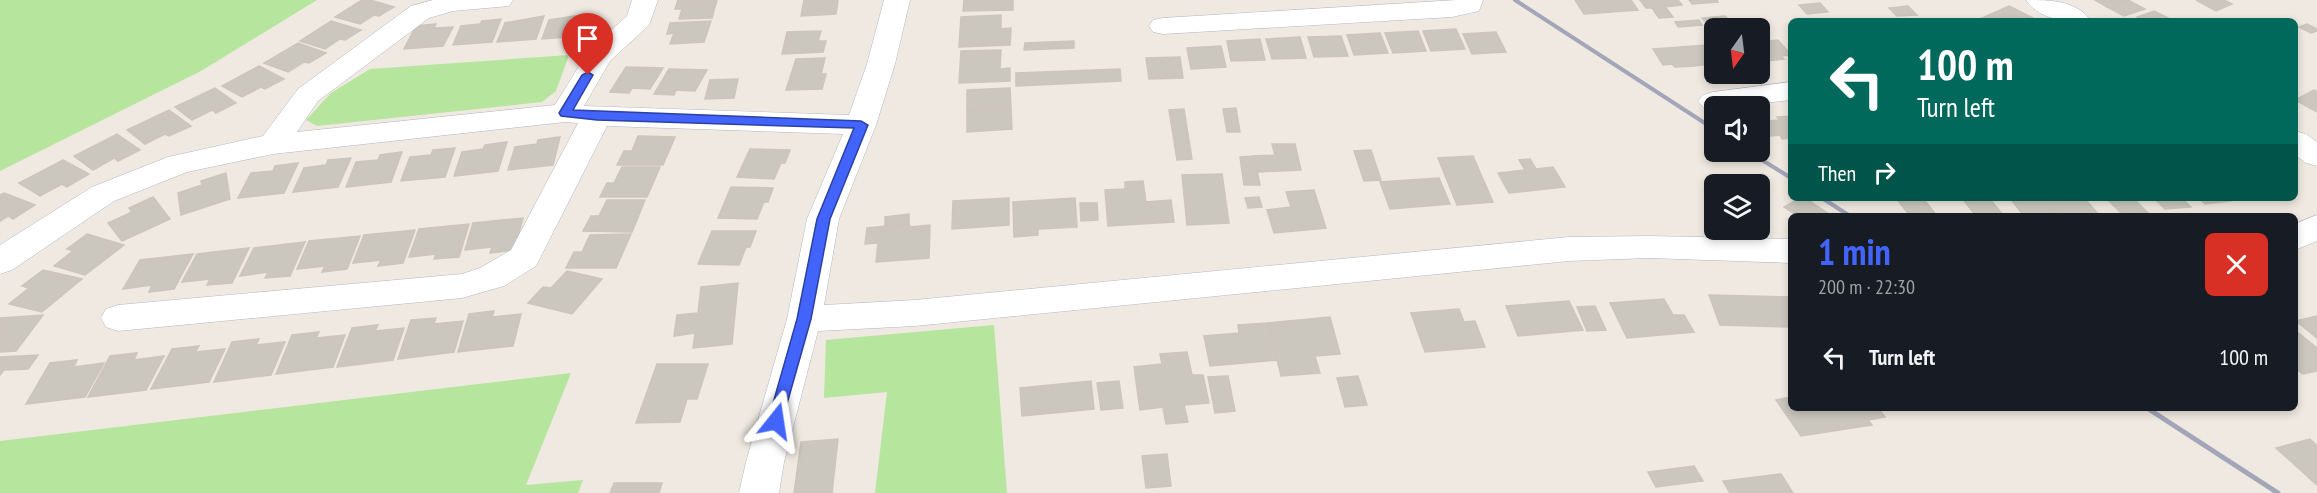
<!DOCTYPE html>
<meta charset="utf-8">
<style>
:root{--surface:#171b24;--page:#20242c;--text:#f1f3f6;--muted:#9ea1a6;--accent:#4264fb}
body{margin:0;font-family:"PT Sans Narrow",sans-serif;background:var(--page);color:var(--text);height:100vh;display:flex;flex-direction:column;font-size:22px;white-space:nowrap}
*{box-sizing:border-box;margin:0}
p{font-size:20px;color:var(--muted)}
.icon{flex:none;width:33px;height:33px;fill:none;stroke:currentColor;stroke-width:2;stroke-linecap:round;stroke-linejoin:round}
.map{position:relative;flex:1;overflow:hidden}
.side{position:absolute;left:1788px;top:213px;width:510px;height:198px;display:flex;flex-direction:column;background:var(--surface);border-radius:9px;box-shadow:0 3px 9px #0003}
.side>*{flex:none}
.hud{position:absolute;left:1788px;top:18px;width:510px;height:183px;border-radius:9px;box-shadow:0 3px 9px #0003;background:#00695c;color:#fff;overflow:hidden}
.needle{width:39px;rotate:194deg}
.buttons{position:absolute;left:1704px;top:18px;display:grid;gap:12px}
.buttons a{display:grid;place-items:center;width:66px;height:66px;border-radius:9px;background:var(--surface);box-shadow:0 3px 9px #0003;font-size:30px}
.pin{position:absolute;display:grid;place-items:center;width:51px;height:51px;color:#fff;margin:-62px -26px;border-radius:50% 50% 50% 0;rotate:-45deg;box-shadow:0 0 6px #0007}
.pin .icon{rotate:45deg}
.me{position:absolute;width:66px;margin:-33px;rotate:15deg;stroke-linejoin:round;filter:drop-shadow(0 0 4px #0008)}
.turn{display:flex;align-items:center;gap:21px;height:126px;padding:0 30px;font-size:27px}
.turn .icon{width:78px;height:78px;stroke-width:2.5}
.turn b{display:block;font-size:42px;line-height:51px}
.then{display:flex;align-items:center;height:57px;padding:0 30px;background:#0003;gap:12px;font-size:22px}
.round{display:grid;place-items:center;flex:none;width:63px;height:63px;border-radius:9px;background:var(--page)}
.headline{display:flex;align-items:center;justify-content:space-between;height:102px;padding:0 30px}
h1{font-size:36px;font-weight:600;line-height:45px;color:var(--accent)}
ul{padding:0;list-style:none}
li{display:flex;align-items:center;gap:18px;height:84px;padding:0 30px}
li div{flex:1}
li b{display:block;font-size:22px}
li em{font-style:normal}
.map>svg:first-child{display:block}
.green{fill:#b6e59e}
.building{fill:#cbc7bf;stroke:#cbc5ba;stroke-width:1.5}
.lines{fill:none;stroke-linecap:round;stroke-linejoin:round}
.minor-casing{stroke:#b4b7c1;stroke-width:1}
.minor{fill:#fff;fill-rule:evenodd}
.rail-far1{stroke:#a3a6b8;stroke-width:4}
.rail{stroke:#a3a6b8;stroke-width:5}
.route{fill:#4264fb;stroke:#2b41a3;stroke-width:1.5}
</style>
<div class="map">
<svg width="2317" height="493" viewBox="0 0 2317 493">
<rect width="100%" height="100%" fill="#efe9e1"/>
<g class="green">
<path d="M0,0H317L201,71L0,171Z"/>
<path d="M569,55L556,91L542,102L317,126L306,120L331,93L370,69Z"/>
<path d="M994,325L1007,493H875L887,392L824,398L826,340Z"/>
<path d="M571,373L526,485L583,480L578,493H0V441Z"/>
</g>
<g class="building">
<path d="M362,0H370L394,7L379,16L374,15L360,24L335,17Z"/>
<path d="M678,0H717L712,18L679,19L682,9H675Z"/>
<path d="M804,0H838L836,14L801,16Z"/>
<path d="M964,0H1013V10L963,11Z"/>
<path d="M1575,0H1603L1611,12L1584,14Z"/>
<path d="M1603,0H1631L1638,10L1611,12Z"/>
<path d="M1640,0H1660L1673,17L1659,18L1652,8H1646Z"/>
<path d="M1660,0H1678L1682,5L1665,7Z"/>
<path d="M1689,0H1717L1718,2L1692,4Z"/>
<path d="M2095,0H2126L2107,7Z"/>
<path d="M2128,0L2145,9L2124,16L2107,7Z"/>
<path d="M2196,0H2224L2232,4L2216,11Z"/>
<path d="M1820,3L1828,12L1807,14L1799,5Z"/>
<path d="M1908,6L1917,15L1897,16L1889,8Z"/>
<path d="M2009,6L2033,18L2027,21H2005L1991,14Z"/>
<path d="M2154,11L2174,21H2145L2137,17Z"/>
<path d="M588,14L580,36L542,39L549,20Z"/>
<path d="M1991,14L2005,21H1975Z"/>
<path d="M1001,15V29L1011,28L1010,45L959,47L961,17Z"/>
<path d="M544,16L536,39L497,42L505,23Z"/>
<path d="M1725,16L1730,21L1707,23L1702,18Z"/>
<path d="M501,19L492,42L453,45L461,26L480,24L482,21Z"/>
<path d="M1699,20L1702,25L1678,27L1675,22Z"/>
<path d="M331,21L361,30L345,40L340,39L325,49L300,41Z"/>
<path d="M711,21L704,42L670,44L674,33L667,34L670,23Z"/>
<path d="M436,24L434,28L453,27L443,46L404,49L416,26Z"/>
<path d="M2307,24L2317,29V31L2311,33L2299,27Z"/>
<path d="M1456,29L1465,49L1431,51L1423,31Z"/>
<path d="M821,31L818,41H826L823,52L782,54L787,32Z"/>
<path d="M1418,31L1426,51L1393,53L1385,33Z"/>
<path d="M1496,32L1506,52L1472,54L1463,34Z"/>
<path d="M1380,33L1388,53L1354,55L1347,35Z"/>
<path d="M1341,36L1348,56L1314,57L1308,37Z"/>
<path d="M1300,37L1306,58L1272,59L1266,39Z"/>
<path d="M1260,39L1265,60L1231,61L1227,41Z"/>
<path d="M1778,40L1791,55L1781,56L1784,59L1765,61L1760,54V42Z"/>
<path d="M1074,41V48L1024,50L1025,43Z"/>
<path d="M298,43L326,53L309,63L304,62L288,72L264,63Z"/>
<path d="M1709,45L1714,53V61H1711L1713,64L1694,66L1681,47Z"/>
<path d="M1221,46L1226,67L1191,69L1187,48Z"/>
<path d="M1681,47L1694,66L1675,67L1672,64L1663,65L1653,49Z"/>
<path d="M1001,50L1000,69L1010,68V81L959,83L961,51Z"/>
<path d="M1180,57L1183,78L1149,79L1146,58Z"/>
<path d="M825,58L821,74H826L822,89L786,90L796,59Z"/>
<path d="M259,66L284,79L265,89L261,87L242,97L222,86Z"/>
<path d="M626,67L663,68L650,89L632,88L629,93L610,92Z"/>
<path d="M669,69L707,70L695,91L676,90L674,95L654,94Z"/>
<path d="M1120,69L1121,81L1016,86V73Z"/>
<path d="M738,79L734,98L705,99L710,80Z"/>
<path d="M215,88L236,103L216,113L212,110L192,120L175,107Z"/>
<path d="M1010,88L1011,108L967,111V90Z"/>
<path d="M2314,90L2317,92V112L2295,100Z"/>
<path d="M1011,108L1012,129L967,132V111Z"/>
<path d="M1236,108L1240,132H1227L1223,109Z"/>
<path d="M1184,109L1192,159L1177,160L1169,110Z"/>
<path d="M169,110L191,126L169,136L165,134L145,144L127,130Z"/>
<path d="M1791,116V138L1782,139L1780,135L1761,137L1760,135V122L1779,120L1777,117Z"/>
<path d="M117,134L140,150L118,161L114,158L93,170L74,156Z"/>
<path d="M638,136L675,137L663,165H617L624,151H632Z"/>
<path d="M560,137L553,165L508,170L515,147L537,144L538,140Z"/>
<path d="M507,142L498,171L454,176L462,152L483,149L485,145Z"/>
<path d="M1272,144H1295L1301,170L1258,172L1254,156L1275,155Z"/>
<path d="M455,148L445,177L401,181L410,157L431,155L433,150Z"/>
<path d="M750,149L790,150L785,163H781L774,179L737,177Z"/>
<path d="M1371,150L1381,180L1364,181L1354,151Z"/>
<path d="M402,152L391,182L346,187L356,162L378,160L380,155Z"/>
<path d="M1254,156L1260,185H1244L1240,157Z"/>
<path d="M1473,156L1493,202L1457,205L1438,158Z"/>
<path d="M351,158L338,187L293,192L304,168L326,165L328,160Z"/>
<path d="M1530,159L1536,169L1553,167L1565,187L1509,193L1498,173L1525,170L1519,160Z"/>
<path d="M63,160L89,174L67,187L62,184L40,196L19,183Z"/>
<path d="M298,163L284,193L238,198L251,173L273,171L275,166Z"/>
<path d="M622,167H660L647,197H600L607,183H614Z"/>
<path d="M226,173L230,199L181,215L178,193L202,185L201,181Z"/>
<path d="M1222,174L1229,223L1187,225L1182,175Z"/>
<path d="M1439,178L1450,204L1390,209L1380,182Z"/>
<path d="M1143,181L1146,202L1171,200L1174,222L1108,226L1105,190L1125,189V182Z"/>
<path d="M731,187L773,188L768,202H764L757,219L718,218Z"/>
<path d="M1314,190L1326,228L1274,233L1267,210L1291,207L1286,192Z"/>
<path d="M4,193L35,205L13,219L8,216L0,221V195Z"/>
<path d="M153,197L170,219L122,241L108,223L132,212L129,208Z"/>
<path d="M1259,197L1262,207L1248,208L1245,198Z"/>
<path d="M1009,198V225L952,229L953,201Z"/>
<path d="M1075,198L1077,227L1038,229V235L1014,237L1013,202Z"/>
<path d="M1800,198H1805L1832,216H1798L1784,207Z"/>
<path d="M1896,198H1923L1937,216H1910Z"/>
<path d="M1962,198H1989L2004,216H1976Z"/>
<path d="M2010,198H2046L2061,216H2024Z"/>
<path d="M2046,198H2084L2100,216H2061Z"/>
<path d="M2106,198H2133L2151,216H2124Z"/>
<path d="M2154,198H2181L2191,207L2165,209Z"/>
<path d="M2199,198H2226L2230,201L2205,204Z"/>
<path d="M607,200H645L632,232L583,231L591,216H599Z"/>
<path d="M1080,203H1097L1098,220L1081,221Z"/>
<path d="M909,214V224L885,227V217Z"/>
<path d="M523,218L514,250L490,253L492,247L465,250L473,223Z"/>
<path d="M469,224L459,257L434,259L436,254L409,257L419,229Z"/>
<path d="M909,224L910,227L930,225L929,258L876,262L878,243L865,244L867,228Z"/>
<path d="M415,230L403,263L378,266L381,260L353,263L364,235Z"/>
<path d="M712,231H756L750,247H746L739,265L698,264Z"/>
<path d="M87,234L124,245L85,275L54,266L73,251L67,249Z"/>
<path d="M631,234L616,268H566L574,252H582L590,235Z"/>
<path d="M360,236L347,269L322,272L325,266L297,269L309,241Z"/>
<path d="M305,242L290,276L265,278L268,272L240,276L254,248Z"/>
<path d="M249,248L232,283L207,285L210,279L182,282L197,254Z"/>
<path d="M193,254L174,289L149,292L152,285L123,289L140,260Z"/>
<path d="M43,270L82,279L42,312L9,304L29,288L22,286Z"/>
<path d="M567,271L602,279L572,314L528,303L543,287L551,288Z"/>
<path d="M738,283L732,344L693,348L695,333L674,336L677,315L698,313L701,287Z"/>
<path d="M1709,295L1791,297V327L1720,325Z"/>
<path d="M1664,299L1673,315H1684L1694,332L1627,338L1610,303Z"/>
<path d="M1569,301L1583,330L1518,336L1506,306Z"/>
<path d="M1595,306L1606,330L1587,331L1577,307Z"/>
<path d="M1459,309L1464,322L1475,321L1485,347L1425,352L1411,313Z"/>
<path d="M494,311L492,317L521,314L513,346L458,352L469,314Z"/>
<path d="M43,315L16,351L0,352V318Z"/>
<path d="M2317,316V338L2296,321Z"/>
<path d="M1330,317L1340,354L1315,356L1320,373L1281,376L1268,323Z"/>
<path d="M436,318L434,324L463,321L454,352L398,359L411,320Z"/>
<path d="M1268,323L1277,360L1210,366L1204,336L1239,333L1238,325Z"/>
<path d="M378,325L375,331L404,328L393,360L337,367L352,328Z"/>
<path d="M2295,330L2317,348V371L2303,374L2295,368Z"/>
<path d="M319,332L316,338L345,335L333,367L276,374L292,335Z"/>
<path d="M259,339L256,345L285,342L271,375L214,382L232,342Z"/>
<path d="M199,346L195,352L225,349L209,382L151,389L172,349Z"/>
<path d="M1187,352L1192,375H1203L1209,403L1184,405L1188,422L1166,424L1163,407L1140,410L1134,367L1162,364L1160,354Z"/>
<path d="M137,353L134,360L164,356L146,390L88,397L110,356Z"/>
<path d="M38,355L28,369L4,370L0,375V357Z"/>
<path d="M77,360L74,367L104,363L85,397L26,404L50,363Z"/>
<path d="M657,364H708L697,399H687L680,422L636,423Z"/>
<path d="M1228,376L1235,411L1215,413L1208,377Z"/>
<path d="M1358,376L1367,405L1345,407L1337,378Z"/>
<path d="M1091,381L1094,409L1022,416L1020,388Z"/>
<path d="M1119,381L1123,408L1101,410L1097,383Z"/>
<path d="M1791,397V408H1878L1885,417L1868,420L1872,425L1801,436L1776,400Z"/>
<path d="M838,439L832,493H794L801,442Z"/>
<path d="M2310,439L2317,446V485L2276,448Z"/>
<path d="M1167,454L1171,486L1146,488L1142,456Z"/>
<path d="M1694,466L1703,481L1656,487L1648,472Z"/>
<path d="M1781,474L1793,493H1730L1723,481Z"/>
<path d="M614,483H662L659,493H610Z"/>
</g>
<g class="lines">
<g class="minor-casing">
<g id="minor">
<path d="M433,0H513L509,6L453,11L429,18L318,101L297,132L555,105L589,50L627,16L632,0H658L649,25L610,61L584,106L849,115L867,64L884,0H910L895,64L876,125L839,219L824,305L915,300L1569,237L1649,236L1791,239V263L1649,258L1569,261L915,326L818,331L784,462L779,493H739L746,462L787,319L807,219L843,134L607,126L536,266L504,286L462,298L118,331L106,327L101,318L106,309L118,305L462,274L480,268L511,250L578,123L565,122L273,154L187,172L114,201L12,270L0,274V245L92,187L168,157L263,136L298,89L411,6Z"/>
<path d="M1457,0H1483L1479,11L1452,17L1163,34L1153,32L1149,26L1153,20L1163,18Z"/>
<path d="M2026,0C2049,0 2077,0 2091,21C2068,21 2041,22 2026,0Z"/>
<path d="M1791,82V100L1739,106H1714L1713,110L1703,107L1698,101L1703,95L1713,92Z"/>
<path d="M2295,131L2306,134L2317,142V166L2306,163L2295,155Z"/>
<path d="M2317,215V241L2295,250V224Z"/>
</g>
</g>
<use href="#minor" class="minor"/>
<g class="rail-far1">
<path d="M1515,0L1714,129"/>
<path d="M1749,152L1791,178"/>
<path d="M1822,198L1850,216"/>
</g>
<path class="rail" d="M2147,408L2278,493"/>
</g>
<path class="route" d="M588,72L593,75L573,110L861,121L868,125L830,219L811,319L781,425L776,427L770,425L768,421L797,319L817,219L854,128L597,120L561,116L559,113L582,75Z"/>
</svg>
<div class="buttons">
<a><svg class="needle" viewBox="-14 -14 28 28"><path d="M0-13l5 13h-10z" fill="#e53935"/><path d="M0 13l5-13h-10z" fill="#9ea1a6"/></svg></a>
<a><svg class="icon" aria-label="sound" viewBox="0 0 24 24"><path d="M4 9h4l5-4v14l-5-4H4zM17 9q2 3 0 6"/></svg></a>
<a><svg class="icon" aria-label="layers" viewBox="0 0 24 24"><path d="M12 4l9 5-9 5-9-5zM3 14l9 5 9-5"/></svg></a>
</div>
<div class="pin" style="left:588px;top:75px;background:#d93025"><svg class="icon" aria-label="arrive" viewBox="0 0 24 24"><path d="M6 21V4h12l-3 4 3 4H6"/></svg></div>
<svg class="me" style="left:776px;top:421px" viewBox="-20 -20 40 40"><path d="M0-17L14 15 0 8-14 15z" fill="#4264fb" stroke="#fff" stroke-width="4"/></svg>
<div class="hud">
<div class="turn"><svg class="icon" aria-label="left" viewBox="0 0 24 24"><path d="M17 20v-9H6M10 6l-5 5 5 5"/></svg><div><b>100 m</b>Turn left</div></div>
<div class="then">Then<svg class="icon" aria-label="right" viewBox="0 0 24 24"><path d="M7 20v-9h11M14 6l5 5-5 5"/></svg></div>
</div>
<section class="side">
<div class="headline"><div><h1>1 min</h1><p>200 m · 22:30</p></div><a class="round" style="background:#d93025;color:#fff"><svg class="icon" aria-label="close" viewBox="0 0 24 24"><path d="M6 6l12 12M18 6L6 18"/></svg></a></div>
<ul>
<li><svg class="icon" aria-label="left" viewBox="0 0 24 24"><path d="M17 20v-9H6M10 6l-5 5 5 5"/></svg><div><b>Turn left</b></div><em>100 m</em></li>
</ul>
</section>
</div>
